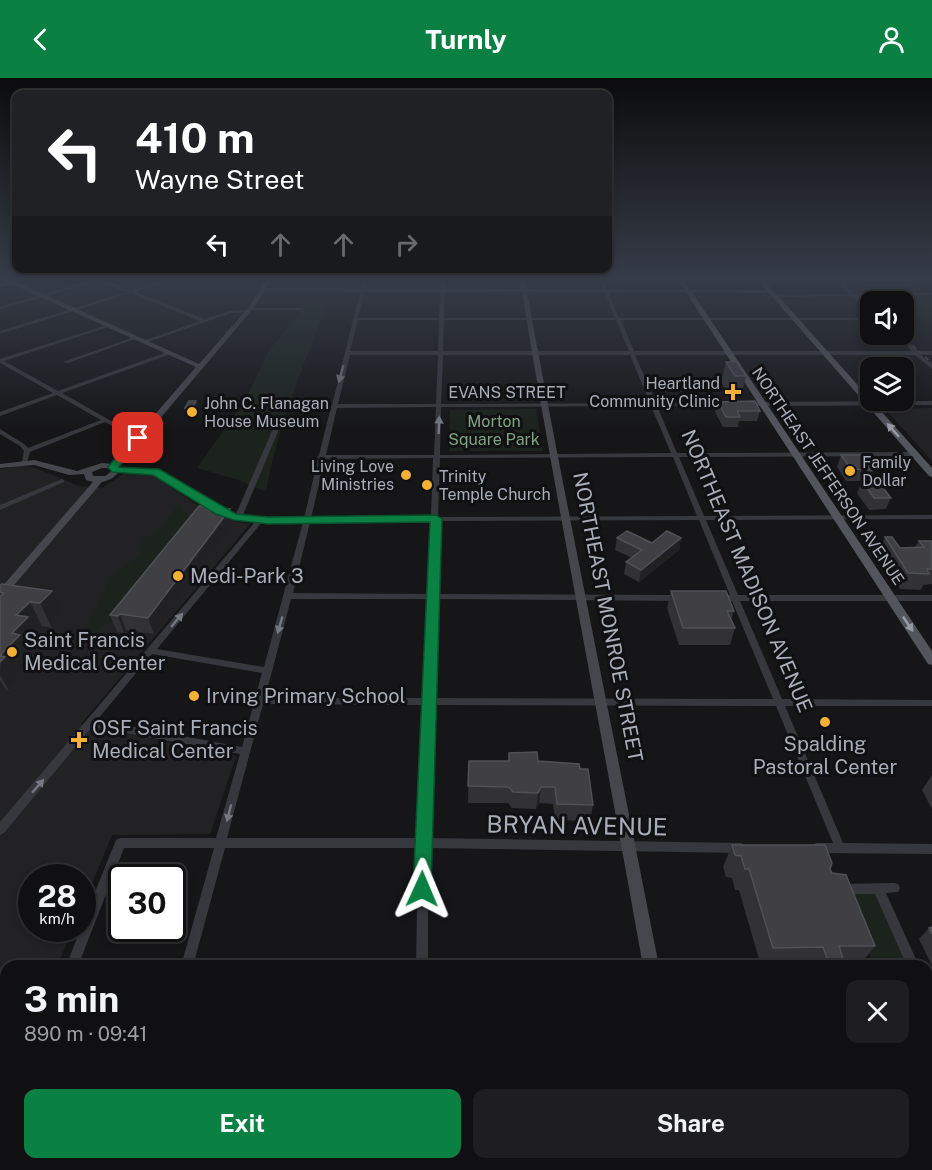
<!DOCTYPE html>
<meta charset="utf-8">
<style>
:root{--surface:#101012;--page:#1e1e20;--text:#f1f3f6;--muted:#9c9d9f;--line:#303032;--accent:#0b8043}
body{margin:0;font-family:"Public Sans",sans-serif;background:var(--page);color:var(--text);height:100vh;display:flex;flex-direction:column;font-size:22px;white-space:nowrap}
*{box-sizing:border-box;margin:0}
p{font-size:20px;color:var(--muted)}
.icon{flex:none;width:33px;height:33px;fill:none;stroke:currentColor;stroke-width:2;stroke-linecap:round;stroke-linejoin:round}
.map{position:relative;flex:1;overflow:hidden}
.details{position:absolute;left:0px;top:882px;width:933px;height:210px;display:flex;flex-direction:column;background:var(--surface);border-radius:18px 18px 0 0;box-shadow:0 3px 9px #0003,0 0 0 2px var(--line)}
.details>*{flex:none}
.banner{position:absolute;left:12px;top:12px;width:600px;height:183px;border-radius:12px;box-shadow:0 3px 9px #0003,0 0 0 2px var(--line);background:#202124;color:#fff;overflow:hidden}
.fabs{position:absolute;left:860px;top:213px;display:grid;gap:12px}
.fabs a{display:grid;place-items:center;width:54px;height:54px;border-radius:12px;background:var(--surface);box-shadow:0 3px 9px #0003,0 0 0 2px var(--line);font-size:30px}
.speed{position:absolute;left:18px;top:786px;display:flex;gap:12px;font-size:30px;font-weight:700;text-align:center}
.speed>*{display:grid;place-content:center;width:78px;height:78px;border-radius:50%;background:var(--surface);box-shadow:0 3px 9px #0003,0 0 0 2px var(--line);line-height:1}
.speed small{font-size:15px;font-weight:400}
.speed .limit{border:3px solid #111;border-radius:9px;background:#fff;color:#111}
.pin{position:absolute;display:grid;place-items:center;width:51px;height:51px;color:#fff;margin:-26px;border-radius:12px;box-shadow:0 3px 9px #0006}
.me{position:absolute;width:66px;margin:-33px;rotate:1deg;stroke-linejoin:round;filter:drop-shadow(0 0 4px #0008)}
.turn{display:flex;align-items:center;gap:21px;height:126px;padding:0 24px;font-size:27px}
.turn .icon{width:78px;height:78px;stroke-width:2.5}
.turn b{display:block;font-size:42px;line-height:51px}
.lanes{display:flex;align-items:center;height:57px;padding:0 24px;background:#0003;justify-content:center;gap:30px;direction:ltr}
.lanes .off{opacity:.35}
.round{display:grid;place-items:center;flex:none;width:63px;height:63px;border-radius:12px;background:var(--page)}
.headline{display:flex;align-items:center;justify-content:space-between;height:102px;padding:0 24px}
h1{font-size:36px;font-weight:700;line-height:45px}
.button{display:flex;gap:12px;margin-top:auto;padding:12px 24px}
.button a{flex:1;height:69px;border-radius:12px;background:var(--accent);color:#fff;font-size:24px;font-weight:700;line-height:69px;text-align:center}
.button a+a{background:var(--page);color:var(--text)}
header{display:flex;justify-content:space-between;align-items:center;height:78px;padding:0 24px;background:var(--accent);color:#fff;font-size:27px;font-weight:700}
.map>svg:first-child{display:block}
.built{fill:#222225}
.green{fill:#1c231d}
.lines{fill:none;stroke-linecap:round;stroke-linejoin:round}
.street{fill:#37383d;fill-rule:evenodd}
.secondary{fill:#45474d;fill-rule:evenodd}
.primary{fill:#53555c;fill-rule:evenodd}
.highway{fill:#63666e;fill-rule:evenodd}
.rail{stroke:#4a4c52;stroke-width:1.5;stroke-dasharray:4.5 4;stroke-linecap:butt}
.primary-bridge{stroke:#53555c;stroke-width:19}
.wall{fill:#323236}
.shaded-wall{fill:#212124}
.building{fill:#3f3f44;stroke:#4f5156;stroke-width:1.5}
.oneway{fill:#757881}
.oneway2{fill:#979ba6}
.route{fill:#0b8043;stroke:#07532c;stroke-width:1.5}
.poi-dot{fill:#f2b134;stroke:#111113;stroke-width:2}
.labels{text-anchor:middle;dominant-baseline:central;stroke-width:6;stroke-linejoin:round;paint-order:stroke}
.far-poi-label{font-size:16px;fill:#a8adb8;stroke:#111113;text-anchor:start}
.far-street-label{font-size:16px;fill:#a8adb8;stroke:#111113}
.far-park-label{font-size:16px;fill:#7fa381;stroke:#111113}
.street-label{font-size:20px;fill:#a8adb8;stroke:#111113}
.poi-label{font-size:20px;fill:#a8adb8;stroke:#111113;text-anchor:start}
.near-street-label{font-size:24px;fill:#a8adb8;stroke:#111113}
</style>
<header><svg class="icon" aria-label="back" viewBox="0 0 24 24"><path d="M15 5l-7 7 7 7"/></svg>Turnly<svg class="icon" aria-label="person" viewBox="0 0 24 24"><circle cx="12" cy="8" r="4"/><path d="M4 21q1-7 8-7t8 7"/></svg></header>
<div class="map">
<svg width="932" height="1092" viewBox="0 0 932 1092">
<rect width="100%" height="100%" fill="#161618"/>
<g class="built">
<path d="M932,330V383L885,331Z"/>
<path d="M22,388L36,390L79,408L102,410L123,396L137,394L150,396L205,432L225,442L250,446L81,646L236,678L210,756L112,757L83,827L82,800H32V850L73,851L57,888H6V952H0V391Z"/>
</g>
<g class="green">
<path d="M932,218V244L903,227V224L897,223L888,219Z"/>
<path d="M306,224H329C304,285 277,349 266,414L236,401L197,390L245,322L269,272L295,241Z"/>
<path d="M536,331L543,373H449L450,332Z"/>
<path d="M179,426L195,446L120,537L80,562L112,496L139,478L143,461L157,453Z"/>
<path d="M845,816H876L907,888H874Z"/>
</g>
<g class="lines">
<g class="street">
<path d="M91,199L101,200L131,213L176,199H181L135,214L205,241L230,233L248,232L250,230H301L303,231L301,232H250L248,234L231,235L145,265H143V263L200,243L131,215L0,256V253L127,214L99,203L0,231V229L95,201Z"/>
<path d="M364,199H368L358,240H439L441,199H445L444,240H615L598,199H602L619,240H870V242H621L634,273H912L894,256H899L918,273H932V277H921L932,286V291L915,277H635L656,325L728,324L731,326L728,328H657L677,375L915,374L918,376L915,378L679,379L704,438L932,437V441L706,442L738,517H932V523H740L782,621L932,622V628H785L843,765L932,766V776L816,775L812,773L811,770L812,767L816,765H833L776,628L432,627L429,760L741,765L745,767L746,770L745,773L741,775L428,770V888H416L418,770H225L193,888H181L214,770H124L78,888H66L81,850H82V846L116,762L120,760H216L240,676L92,649L4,755L0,757V744L255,444L241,441L238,442L235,440L221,436L154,395L116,394L113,392L116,390L157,392L225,433L236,436L278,339L283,338L284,339L243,437L256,440H304L318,381L317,379L319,377L331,329L330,328L332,327ZM358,242H439L438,273H350ZM444,242H616L629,273H443ZM350,277H438L436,326H338ZM443,277H630L650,325L441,326ZM651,328L671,375L440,377L441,329ZM436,329L434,377H326L337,330ZM673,379L697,438L438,439L440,380ZM433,380L431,439L311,440L325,381ZM699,442L730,517H719L715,520L719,523H732L773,621L433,620L436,521L680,523L684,520L680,517L436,516L438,443ZM431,443L428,516L293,515L310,444ZM262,444H303L264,589L157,571ZM291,521H428L424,620H265ZM152,576L262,595L242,669L97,642ZM263,626L423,627L418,760H227Z"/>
<path d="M834,200H836L854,216L932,215V217L856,218L870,231V234L851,218L775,219L773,218L775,217L849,216L834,202Z"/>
<path d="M907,238L909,239V240L903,241V239Z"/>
<path d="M107,247L111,248L4,283L58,313L167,274H171V276L62,315L141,360L136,361L105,344L30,374L27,384H23L22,383L24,373L20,368L0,356V351L24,366L28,370L101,342L57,317L0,338V334L53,315L0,285V281Z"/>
<path d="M134,259L138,260L68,285L63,284Z"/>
<path d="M932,323V327L746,328L743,326L746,324Z"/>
<path d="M62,401L64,402V404L0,432V427Z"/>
<path d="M894,805L898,806L900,810L898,814L886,815L919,888H907L875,816H841L837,815L835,811L837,807L841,806Z"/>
<path d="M927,915L932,918V938L927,936Z"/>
</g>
<g class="secondary">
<path d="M0,199L12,202L23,199H30L17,204L199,286L248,230L268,199H273L266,210L521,211L519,199H524L527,211L773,212V214L771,215L527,214C568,439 615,663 659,888H643C603,663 559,439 522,214H264L252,232L118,390L120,392C115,399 111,402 102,404L4,519L0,520V511L93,404L86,402L84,396L69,397L34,387L0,390V386L34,382L77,393L102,385L112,386L196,289L11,206L0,210V206L7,204L0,201ZM102,390H107L112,393L105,398H93L92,394Z"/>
<rect x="0" y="967" width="6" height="18"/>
<path d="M928,969L932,971V997L927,995Z"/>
<path d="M681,1086H699L700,1092H682Z"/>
</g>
<g class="primary">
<path d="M676,199H682L932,573V587L928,586Z"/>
<path d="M755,199H761L932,390V399L929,398Z"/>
</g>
<g class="highway">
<path d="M0,1037L6,1038V1064L0,1063Z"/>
<path d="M125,1086H231L233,1092H123Z"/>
<path d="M241,1086H513L515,1092H239Z"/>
</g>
<g class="rail">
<path d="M837,199L870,230"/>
<path d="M900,256L932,285"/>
</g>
<path class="primary-bridge" d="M418,1092L419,1086"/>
</g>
<g class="wall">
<path d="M726,284L746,298L741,318H730L721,304Z"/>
<path d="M718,324L760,333L757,343H739L738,349H723L715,334Z"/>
<path d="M185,330H198L194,337H187Z"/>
<path d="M841,377L873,392L869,403H846L837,389Z"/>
<path d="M862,403L891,420L886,431L869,432L857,415Z"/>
<path d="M230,431L234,447L154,556L126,552L124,555L117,554L110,537Z"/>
<path d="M885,459L900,470L915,469L919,463H932V506L923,507L921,512L900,511L878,475Z"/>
<path d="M617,460L652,465L681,460L679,472L639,504L624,496L626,484L632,480L615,472Z"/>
<path d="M2,506L63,537L52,550L42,548L36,555L40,563L30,575L33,581L16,599L19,603L9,613L6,612L0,618V507Z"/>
<path d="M671,513L734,533L731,542L735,550L730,567H679L667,530Z"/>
<path d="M509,675L538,683L580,691L593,727L590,743L555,742L553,726L539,725L536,731L512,730L508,725H468L469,683H508Z"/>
<path d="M932,697V731L922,712Z"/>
<path d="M732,767L830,791L875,868L863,883L879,888H761L739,812H735L732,800L726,799L723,789Z"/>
<path d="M932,849V888L919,861L929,850Z"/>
</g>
<g class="shaded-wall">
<path d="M196,323L198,330L194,337L192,330Z"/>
<path d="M230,431L234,447L154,556L148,540Z"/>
<path d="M681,460L679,472L639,504L641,492Z"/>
<path d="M52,513L63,537L52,550L40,525Z"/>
<path d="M30,524L42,548L36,555L40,563L30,575L33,581L16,599L19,603L9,613L0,597L1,578L12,555L16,537Z"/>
<path d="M120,536L126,552L124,555L118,538Z"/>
<path d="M0,602L6,612L0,618Z"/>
<path d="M541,709L539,725L536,731L538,715Z"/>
</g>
<g class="building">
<path d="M726,284H736L746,298H735Z"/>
<path d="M189,323H196L192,330H185Z"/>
<path d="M755,323L760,333H737L740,339H726L718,324Z"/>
<path d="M841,377H861L873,392L851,391Z"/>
<path d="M862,403H878L891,420H874Z"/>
<path d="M199,428L230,431L148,540L120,536L118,538L110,537Z"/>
<path d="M627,453L652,465L667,453L681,460L641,492L626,484L642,472L617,460Z"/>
<path d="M885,459H892L900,470L924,469L919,463H932V491H927L929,496L908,495Z"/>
<path d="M2,506L52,513L40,525L30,524L16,537L28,539L12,555L20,557L2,575L1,578L5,579L0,584V519L4,515L0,514V507Z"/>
<path d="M671,513H726L734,533H727L735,550H683Z"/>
<path d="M537,674L538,683L579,686L580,691H588L593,727L557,726L555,709H541L538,715L513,714L509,709L468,708L469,683H509V675Z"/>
<path d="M732,767H825L832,785L830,791L832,795L846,797L875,868H839L844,884L878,883L879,888H806L804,883H828L823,869L773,870L749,791H745L741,778L735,777Z"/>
<path d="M932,849V856L929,850Z"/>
<path d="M555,883H568V888H556Z"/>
<path d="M530,885V888H466H470L472,886Z"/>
</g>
<defs><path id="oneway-solid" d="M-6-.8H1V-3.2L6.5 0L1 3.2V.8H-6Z" transform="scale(1.5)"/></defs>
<g class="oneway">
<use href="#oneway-solid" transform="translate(341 296) rotate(105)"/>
<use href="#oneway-solid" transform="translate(439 347) rotate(-88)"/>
<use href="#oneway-solid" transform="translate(177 542) rotate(-50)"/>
<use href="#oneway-solid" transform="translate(280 547) rotate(106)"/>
<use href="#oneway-solid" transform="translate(38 708) rotate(-49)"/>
<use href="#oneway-solid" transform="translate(229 735) rotate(104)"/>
</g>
<g class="oneway2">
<use href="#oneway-solid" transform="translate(893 352) rotate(-131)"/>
<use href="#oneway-solid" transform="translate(908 546) rotate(56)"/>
</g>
<linearGradient id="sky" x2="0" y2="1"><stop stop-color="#0c0c0d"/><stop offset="0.57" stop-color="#363c48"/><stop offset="1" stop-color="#363c48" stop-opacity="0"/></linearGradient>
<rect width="932" height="352" fill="url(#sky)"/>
<path class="route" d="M138,357L143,360L119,389L159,391L236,436L268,439L436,437L442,441L431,811L429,817L422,819L415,817L413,811L430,444L268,446L234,442L216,436L153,397L112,394L108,389L134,358Z"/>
<g class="poi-dot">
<path d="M730 305h6v6h6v6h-6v6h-6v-6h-6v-6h6z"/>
<circle cx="192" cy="334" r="6"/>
<circle cx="850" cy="393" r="6"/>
<circle cx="406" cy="397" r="6"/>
<circle cx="427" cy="407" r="6"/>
<circle cx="178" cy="498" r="6"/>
<circle cx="12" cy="574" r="6"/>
<circle cx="194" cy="618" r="6"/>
<circle cx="825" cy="644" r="6"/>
<path d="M76 653h6v6h6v6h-6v6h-6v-6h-6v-6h6z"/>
</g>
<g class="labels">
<g class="far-poi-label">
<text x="720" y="305" text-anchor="end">Heartland<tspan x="720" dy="18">Community Clinic</tspan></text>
<text x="204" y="325">John C. Flanagan<tspan x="204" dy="18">House Museum</tspan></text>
<text x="862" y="384">Family<tspan x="862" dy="18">Dollar</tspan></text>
<text x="394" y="388" text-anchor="end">Living Love<tspan x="394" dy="18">Ministries</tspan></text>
<text x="439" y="398">Trinity<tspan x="439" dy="18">Temple Church</tspan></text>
</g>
<g class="far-street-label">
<text x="507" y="314">EVANS STREET</text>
<text transform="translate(828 398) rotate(56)">NORTHEAST JEFFERSON AVENUE</text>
</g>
<g class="far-park-label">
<text x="494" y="343">Morton<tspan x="494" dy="18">Square Park</tspan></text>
</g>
<g class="street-label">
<text transform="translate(747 493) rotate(67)">NORTHEAST MADISON AVENUE</text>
<text transform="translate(608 539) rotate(79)">NORTHEAST MONROE STREET</text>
</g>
<g class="poi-label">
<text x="190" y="498">Medi-Park 3</text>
<text x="24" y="562">Saint Francis<tspan x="24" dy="23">Medical Center</tspan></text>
<text x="206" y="618">Irving Primary School</text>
<text x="92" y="650">OSF Saint Francis<tspan x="92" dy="23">Medical Center</tspan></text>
<text x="825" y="666" text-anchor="middle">Spalding<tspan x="825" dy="23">Pastoral Center</tspan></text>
</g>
<g class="near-street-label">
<text transform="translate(577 747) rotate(1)">BRYAN AVENUE</text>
</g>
</g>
</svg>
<div class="fabs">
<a><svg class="icon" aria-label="sound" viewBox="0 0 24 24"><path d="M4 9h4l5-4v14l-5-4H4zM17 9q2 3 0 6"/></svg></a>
<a><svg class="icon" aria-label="layers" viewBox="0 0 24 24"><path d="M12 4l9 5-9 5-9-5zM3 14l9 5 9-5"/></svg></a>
</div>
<div class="speed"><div>28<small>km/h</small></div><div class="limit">30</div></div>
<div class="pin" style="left:138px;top:360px;background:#d93025"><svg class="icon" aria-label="arrive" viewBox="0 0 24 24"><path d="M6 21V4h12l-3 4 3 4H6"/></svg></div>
<svg class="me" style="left:422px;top:811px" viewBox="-20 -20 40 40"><path d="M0-17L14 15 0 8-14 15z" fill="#0b8043" stroke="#fff" stroke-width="4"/></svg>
<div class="banner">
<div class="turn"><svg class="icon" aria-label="left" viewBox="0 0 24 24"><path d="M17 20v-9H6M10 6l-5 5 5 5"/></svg><div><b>410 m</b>Wayne Street</div></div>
<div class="lanes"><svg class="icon" aria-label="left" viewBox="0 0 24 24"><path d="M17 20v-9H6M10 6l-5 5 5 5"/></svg><svg class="icon off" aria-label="ahead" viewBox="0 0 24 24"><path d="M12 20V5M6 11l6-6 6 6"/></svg><svg class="icon off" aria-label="ahead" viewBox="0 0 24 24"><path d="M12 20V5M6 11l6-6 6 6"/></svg><svg class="icon off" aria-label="right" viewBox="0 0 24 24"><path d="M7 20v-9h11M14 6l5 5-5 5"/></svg></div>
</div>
<section class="details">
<div class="headline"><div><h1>3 min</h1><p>890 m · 09:41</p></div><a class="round"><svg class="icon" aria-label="close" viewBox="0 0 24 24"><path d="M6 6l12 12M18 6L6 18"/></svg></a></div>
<div class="button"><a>Exit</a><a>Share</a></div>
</section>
</div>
